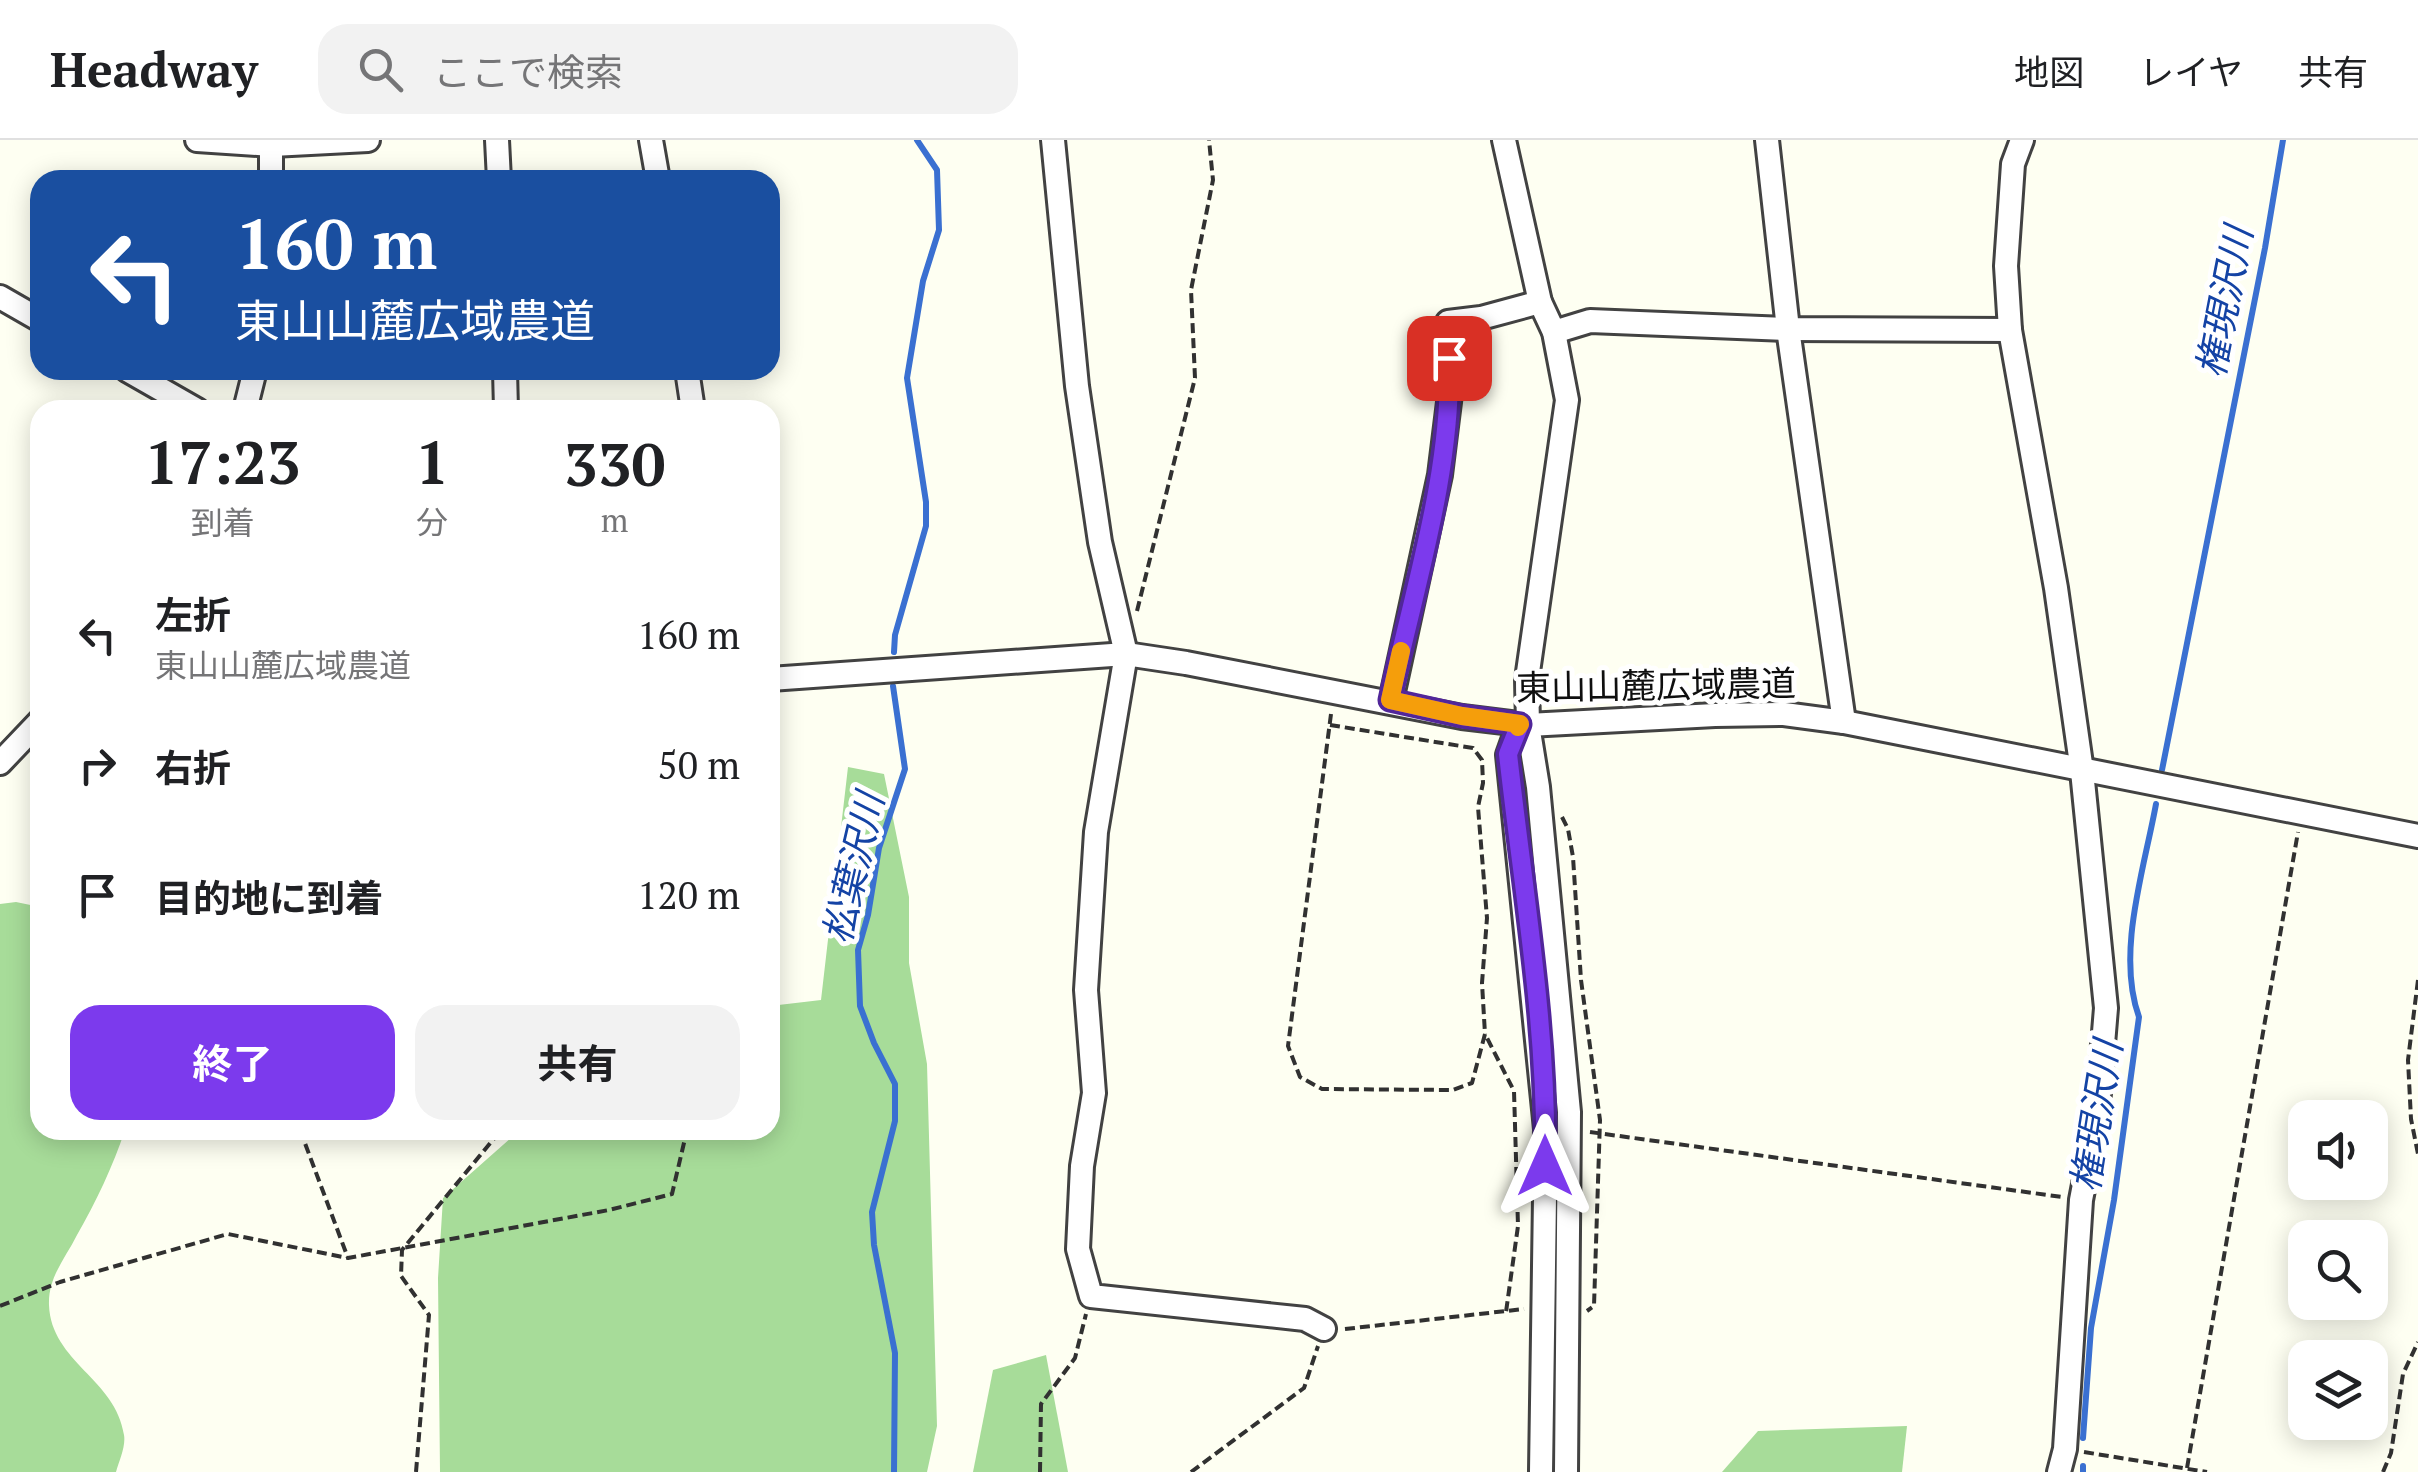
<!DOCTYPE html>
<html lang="ja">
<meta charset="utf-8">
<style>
:root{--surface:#fff;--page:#f2f2f2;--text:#202124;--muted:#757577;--line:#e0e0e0;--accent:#7c3aed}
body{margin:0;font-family:"PT Serif","Noto Sans JP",serif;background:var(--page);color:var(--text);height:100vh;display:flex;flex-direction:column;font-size:38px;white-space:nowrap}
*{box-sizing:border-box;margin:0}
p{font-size:32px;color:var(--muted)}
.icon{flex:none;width:55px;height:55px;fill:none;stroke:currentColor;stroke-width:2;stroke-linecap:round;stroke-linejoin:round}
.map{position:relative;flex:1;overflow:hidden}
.sheet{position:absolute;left:30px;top:260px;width:750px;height:740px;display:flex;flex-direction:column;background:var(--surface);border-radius:30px;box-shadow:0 5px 25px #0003}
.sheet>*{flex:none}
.banner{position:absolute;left:30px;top:30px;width:750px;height:210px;border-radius:30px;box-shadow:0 5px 25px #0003;background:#1a4fa0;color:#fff;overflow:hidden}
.tools{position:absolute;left:2288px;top:960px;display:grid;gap:20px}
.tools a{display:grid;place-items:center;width:100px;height:100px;border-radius:20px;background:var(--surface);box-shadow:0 5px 25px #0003;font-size:50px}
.pin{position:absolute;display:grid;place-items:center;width:85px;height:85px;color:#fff;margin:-42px;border-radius:20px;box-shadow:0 5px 15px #0006}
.me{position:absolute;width:110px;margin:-55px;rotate:0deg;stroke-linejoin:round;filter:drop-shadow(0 0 8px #0008)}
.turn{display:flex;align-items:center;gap:35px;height:210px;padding:0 40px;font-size:45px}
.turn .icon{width:130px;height:130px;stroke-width:2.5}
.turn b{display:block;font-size:70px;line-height:85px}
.eta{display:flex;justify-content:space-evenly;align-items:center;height:170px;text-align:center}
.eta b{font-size:60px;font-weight:700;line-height:70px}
.cta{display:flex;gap:20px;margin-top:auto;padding:20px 40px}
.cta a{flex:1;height:115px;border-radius:30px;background:var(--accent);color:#fff;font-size:40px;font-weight:700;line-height:115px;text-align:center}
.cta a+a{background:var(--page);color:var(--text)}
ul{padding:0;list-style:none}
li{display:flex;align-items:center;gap:30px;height:130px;padding:0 40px}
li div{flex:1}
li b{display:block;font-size:38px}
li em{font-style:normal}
header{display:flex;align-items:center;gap:60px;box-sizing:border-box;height:140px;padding:0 50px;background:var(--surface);border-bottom:2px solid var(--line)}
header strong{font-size:48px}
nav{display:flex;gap:55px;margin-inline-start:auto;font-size:35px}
.search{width:700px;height:90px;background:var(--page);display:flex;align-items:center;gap:25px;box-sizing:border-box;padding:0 35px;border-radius:30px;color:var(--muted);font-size:38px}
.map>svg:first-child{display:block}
.forest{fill:#a7dc99}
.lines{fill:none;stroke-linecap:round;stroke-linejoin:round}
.stream{stroke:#3a70d1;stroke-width:6}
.minor-casing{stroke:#424242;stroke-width:28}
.path{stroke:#313131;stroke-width:4;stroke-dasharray:10 5;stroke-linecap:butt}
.minor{stroke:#fff;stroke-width:22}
.route-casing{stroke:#51269a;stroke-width:25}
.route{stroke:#7c3aed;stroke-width:18}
.slow{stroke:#f59e0b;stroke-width:18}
.labels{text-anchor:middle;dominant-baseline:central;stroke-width:10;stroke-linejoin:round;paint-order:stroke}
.street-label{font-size:35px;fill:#0f0f0f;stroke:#fff}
.water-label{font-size:38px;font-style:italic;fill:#1443a5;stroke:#fff}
</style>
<header>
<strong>Headway</strong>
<div class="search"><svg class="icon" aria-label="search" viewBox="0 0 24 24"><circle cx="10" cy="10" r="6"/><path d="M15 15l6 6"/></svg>ここで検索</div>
<nav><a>地図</a><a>レイヤ</a><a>共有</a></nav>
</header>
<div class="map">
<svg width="2418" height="1332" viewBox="0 0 2418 1332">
<rect width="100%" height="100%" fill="#fefff2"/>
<g class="forest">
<path d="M848,627L884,634L909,757V823L927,924L937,1286L927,1332H440L438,1138L443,1058L520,990H770V866L821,860Z"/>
<path d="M16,762L40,767V990H125C113,1026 96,1062 77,1095C65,1119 48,1137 49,1165C51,1222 116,1239 124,1295C126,1306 119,1321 116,1332H0V764Z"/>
<path d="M1046,1215L1068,1332H973L993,1230Z"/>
<path d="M1907,1286L1902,1332H1722L1758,1291Z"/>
</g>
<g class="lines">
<g class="stream">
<path d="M894,512L895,495L926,386V362L907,238L923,141L939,90L937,30L917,0"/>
<path d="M893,546L905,629L879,708L868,775L858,810L860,866L874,903L895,944V981L872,1072L874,1105L895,1213L894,1332"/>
<path d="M2162,630L2265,108L2283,0"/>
<path d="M2083,1298L2091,1188L2114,1060L2139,877C2116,813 2144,730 2156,664"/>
<path d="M2083,1332V1326"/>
</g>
<g class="minor-casing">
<g id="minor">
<path d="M197,0L272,5L368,0"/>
<path d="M497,0L499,40"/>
<path d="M651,0L658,40"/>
<path d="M1053,0L1077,246L1100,402L1126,514L1096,692L1086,850L1094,953L1082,1026L1078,1109L1091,1156L1305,1179L1324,1189"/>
<path d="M1504,0L1540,162L1554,192L1567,260L1527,539L1528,585L1538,647L1569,972L1566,1332"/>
<path d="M1767,0L1788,189L1844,582"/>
<path d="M2022,0L2013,24L2006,126L2010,190L2056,448L2082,631L2106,868L2097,977L2081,1060L2065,1309L2059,1332"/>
<path d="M271,40V0"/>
<path d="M0,157L40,180"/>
<path d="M1554,192L1590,181L1788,189L2010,190"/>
<path d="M127,230L197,270"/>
<path d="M505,230L506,270"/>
<path d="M687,230L693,270"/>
<path d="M245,270L255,230"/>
<path d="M770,539L1126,514L1186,523L1462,577L1528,585L1715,575L1784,574L1844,582L2418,696"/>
<path d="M1391,561L1440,335L1450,254L1448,182L1481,178L1540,162"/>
<path d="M1519,584L1508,615L1546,989L1541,1332"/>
<path d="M0,623L40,581"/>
</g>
</g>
<g class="path">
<path d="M1137,471L1195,238L1191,150L1213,40L1209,0"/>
<path d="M1331,574L1288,906L1300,937L1322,949L1453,950L1472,943L1485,894L1514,951L1518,1086L1506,1172"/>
<path d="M1330,585L1473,608L1482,620L1483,643L1478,667L1487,778L1482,843L1485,894"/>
<path d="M1562,677L1568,689L1573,717L1581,840L1600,980L1594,1166L1587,1171"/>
<path d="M2418,840L2408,920L2411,979L2418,1014"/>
<path d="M300,990L348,1118"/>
<path d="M1590,992L2062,1057"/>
<path d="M0,1166L60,1142L228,1094L348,1118L609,1070L672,1054L687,990"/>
<path d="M1345,1189L1524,1169"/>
<path d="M2084,1312L2207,1332"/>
<path d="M2187,1328L2298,692"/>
<path d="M416,1332L429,1175L401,1136L402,1110L501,990"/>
<path d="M1040,1332L1041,1264L1075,1218L1086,1174"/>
<path d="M1191,1332L1304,1248L1318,1206"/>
<path d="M2383,1332L2391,1313L2403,1234L2418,1202"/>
</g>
<use href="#minor" class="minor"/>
</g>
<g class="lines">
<g class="route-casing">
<path id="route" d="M1449,218C1452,333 1414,448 1390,560L1462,576L1520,584L1508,614C1523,750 1548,889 1545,1026"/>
</g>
<use href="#route" class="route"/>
<path class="slow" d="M1401,511L1390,560L1462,576L1520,584L1518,587"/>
</g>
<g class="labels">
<g class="street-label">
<text transform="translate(1656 545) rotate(-1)">東山山麓広域農道</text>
</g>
<g class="water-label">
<text transform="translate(2224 162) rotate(-79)">権現沢川</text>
<text transform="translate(853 728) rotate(-77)">松葉沢川</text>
<text transform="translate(2096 976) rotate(-81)">権現沢川</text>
</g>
</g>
</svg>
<div class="tools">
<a><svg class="icon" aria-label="sound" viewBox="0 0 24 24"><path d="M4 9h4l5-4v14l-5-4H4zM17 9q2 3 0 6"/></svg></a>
<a><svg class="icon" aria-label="search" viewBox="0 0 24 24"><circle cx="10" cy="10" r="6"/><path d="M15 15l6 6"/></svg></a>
<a><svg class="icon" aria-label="layers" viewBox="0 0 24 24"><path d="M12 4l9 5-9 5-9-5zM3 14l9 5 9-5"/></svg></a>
</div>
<div class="pin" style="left:1449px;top:218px;background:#d93025"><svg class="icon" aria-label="arrive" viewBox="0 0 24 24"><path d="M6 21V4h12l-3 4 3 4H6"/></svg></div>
<svg class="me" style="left:1545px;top:1026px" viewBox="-20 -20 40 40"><path d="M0-17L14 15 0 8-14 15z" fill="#7c3aed" stroke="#fff" stroke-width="4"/></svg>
<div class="banner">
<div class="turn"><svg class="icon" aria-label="left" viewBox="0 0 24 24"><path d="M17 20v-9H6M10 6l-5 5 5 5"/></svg><div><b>160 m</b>東山山麓広域農道</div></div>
</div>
<section class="sheet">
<div class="eta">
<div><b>17:23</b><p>到着</p></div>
<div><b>1</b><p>分</p></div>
<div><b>330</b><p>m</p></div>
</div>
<ul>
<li><svg class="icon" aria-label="left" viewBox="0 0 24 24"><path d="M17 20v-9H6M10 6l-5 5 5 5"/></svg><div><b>左折</b><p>東山山麓広域農道</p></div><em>160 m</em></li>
<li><svg class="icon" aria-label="right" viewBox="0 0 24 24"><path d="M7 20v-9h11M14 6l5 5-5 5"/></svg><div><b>右折</b></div><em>50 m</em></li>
<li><svg class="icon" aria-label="arrive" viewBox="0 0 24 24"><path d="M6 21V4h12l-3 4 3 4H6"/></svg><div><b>目的地に到着</b></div><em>120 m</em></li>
</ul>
<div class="cta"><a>終了</a><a>共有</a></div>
</section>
</div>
